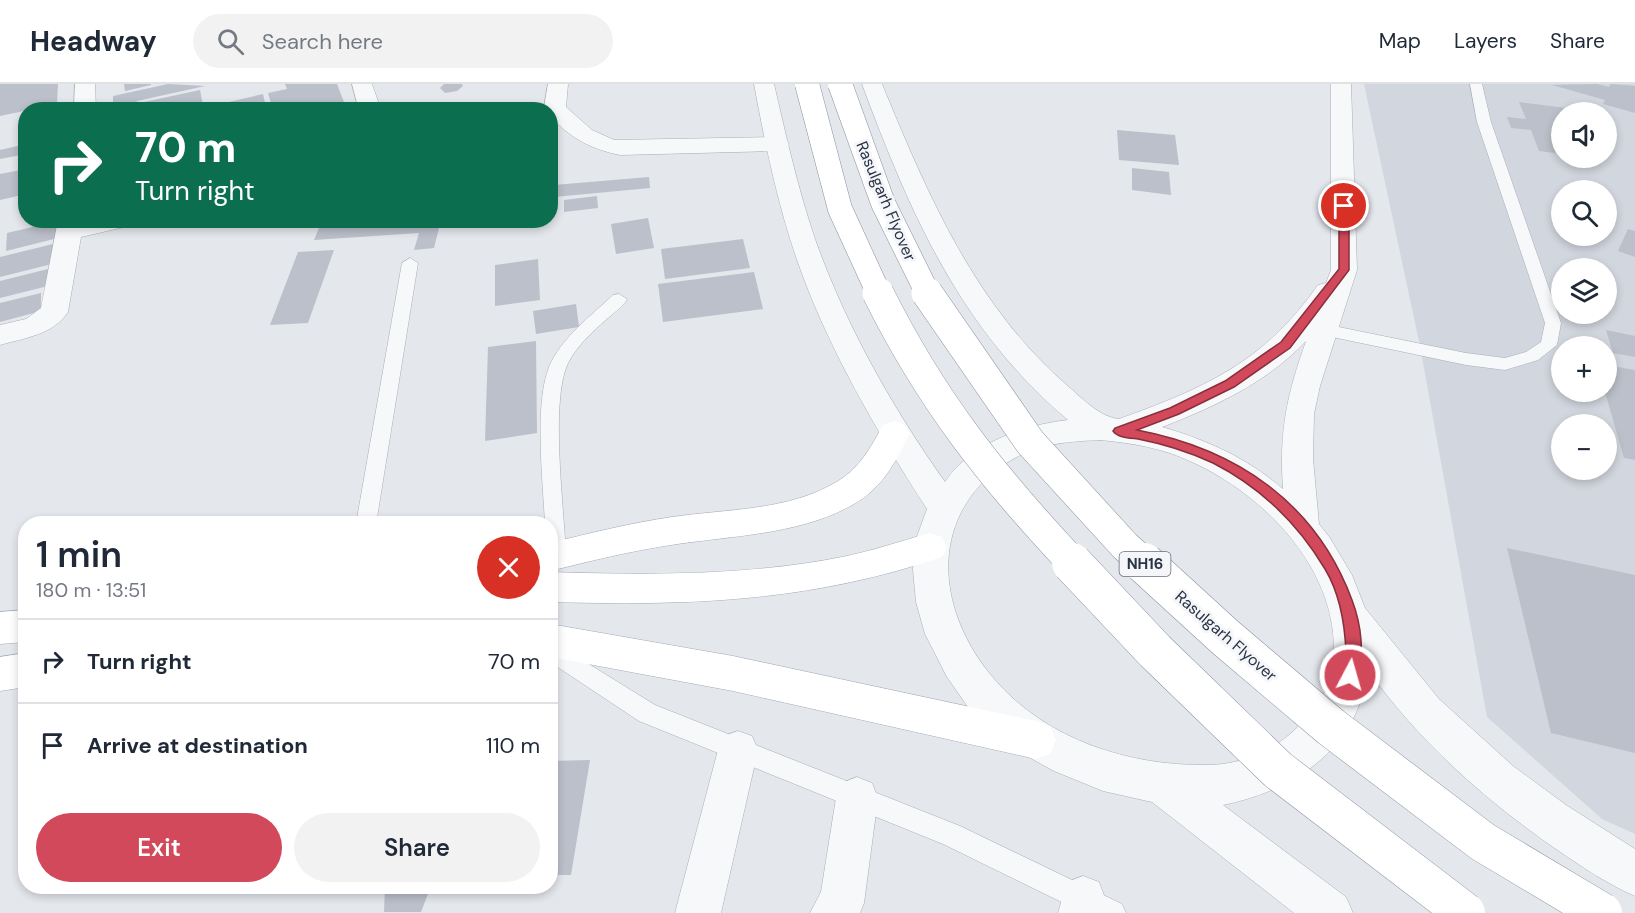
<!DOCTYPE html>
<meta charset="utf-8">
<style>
:root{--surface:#fff;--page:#f2f2f3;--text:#1f2937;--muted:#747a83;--line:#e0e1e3;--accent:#d1495b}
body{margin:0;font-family:"DM Sans",sans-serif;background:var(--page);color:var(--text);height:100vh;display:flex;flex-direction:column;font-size:22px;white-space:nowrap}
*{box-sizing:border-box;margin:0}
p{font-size:20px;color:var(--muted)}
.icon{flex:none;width:33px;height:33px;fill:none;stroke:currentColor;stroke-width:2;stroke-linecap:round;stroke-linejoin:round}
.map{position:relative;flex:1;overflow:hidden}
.drawer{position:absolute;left:18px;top:432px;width:540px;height:378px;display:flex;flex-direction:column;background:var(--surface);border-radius:24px;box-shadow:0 3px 9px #0003}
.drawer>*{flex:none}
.top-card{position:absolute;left:18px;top:18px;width:540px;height:126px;border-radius:24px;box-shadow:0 3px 9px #0003;background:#0b6e4f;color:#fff;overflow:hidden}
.controls{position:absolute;left:1551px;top:18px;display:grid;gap:12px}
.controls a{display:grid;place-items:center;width:66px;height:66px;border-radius:50%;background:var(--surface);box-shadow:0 3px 9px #0003;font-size:30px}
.pin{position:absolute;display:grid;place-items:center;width:51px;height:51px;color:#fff;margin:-26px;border:3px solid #fff;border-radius:50%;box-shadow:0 2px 6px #0007}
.me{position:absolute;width:66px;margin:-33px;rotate:6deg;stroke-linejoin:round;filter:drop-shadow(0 0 4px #0008)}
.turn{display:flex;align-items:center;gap:21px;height:126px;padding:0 18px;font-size:27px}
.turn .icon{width:78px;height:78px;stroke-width:2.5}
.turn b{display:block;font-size:42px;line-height:51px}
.round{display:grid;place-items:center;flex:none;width:63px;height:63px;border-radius:32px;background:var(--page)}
.summary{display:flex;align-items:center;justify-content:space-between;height:102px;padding:0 18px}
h1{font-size:36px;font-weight:600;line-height:45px}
.primary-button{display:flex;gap:12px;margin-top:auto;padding:12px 18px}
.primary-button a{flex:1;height:69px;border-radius:36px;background:var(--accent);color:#fff;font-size:24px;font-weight:600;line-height:69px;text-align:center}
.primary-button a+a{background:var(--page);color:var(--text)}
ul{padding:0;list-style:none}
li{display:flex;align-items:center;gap:18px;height:84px;padding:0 18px;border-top:2px solid var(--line)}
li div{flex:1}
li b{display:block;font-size:22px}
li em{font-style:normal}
header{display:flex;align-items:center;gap:36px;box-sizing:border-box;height:84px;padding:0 30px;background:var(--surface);border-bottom:2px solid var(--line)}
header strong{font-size:28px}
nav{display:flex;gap:33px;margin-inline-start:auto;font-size:21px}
.search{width:420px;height:54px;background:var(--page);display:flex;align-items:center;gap:15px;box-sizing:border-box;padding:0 21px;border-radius:33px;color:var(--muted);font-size:22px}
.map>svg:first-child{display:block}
.built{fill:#d2d6de;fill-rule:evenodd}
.building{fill:#bbc0ca}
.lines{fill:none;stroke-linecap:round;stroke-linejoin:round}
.service-casing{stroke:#a9aeb7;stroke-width:1}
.minor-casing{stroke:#a9aeb7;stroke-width:1}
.tertiary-casing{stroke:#a9aeb7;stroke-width:1}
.primary-casing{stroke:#a3abb8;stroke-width:1}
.service{fill:#f7f8fa;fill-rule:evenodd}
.minor{fill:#f7f8fa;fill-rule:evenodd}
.tertiary{fill:#f7f8fa;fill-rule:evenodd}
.primary{fill:#fff;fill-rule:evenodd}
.trunk-bridge-far2-casing{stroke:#8b94a3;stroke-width:25;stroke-linecap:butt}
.trunk-bridge-far1-casing{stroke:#8b94a3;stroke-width:32;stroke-linecap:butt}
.trunk-bridge-casing{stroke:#8b94a3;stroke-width:41;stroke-linecap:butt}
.trunk-bridge-far2{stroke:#fff;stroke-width:24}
.trunk-bridge-far1{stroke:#fff;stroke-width:31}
.trunk-bridge{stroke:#fff;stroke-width:40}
.route{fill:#d1495b;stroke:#882f3b;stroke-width:1.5}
.labels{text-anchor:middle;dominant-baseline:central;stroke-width:6;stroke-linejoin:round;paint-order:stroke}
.shield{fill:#f4f6f9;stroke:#676e7b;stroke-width:1.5}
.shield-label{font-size:15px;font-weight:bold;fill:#2b3445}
.street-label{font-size:16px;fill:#2b3445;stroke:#f4f6f9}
</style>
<header>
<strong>Headway</strong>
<div class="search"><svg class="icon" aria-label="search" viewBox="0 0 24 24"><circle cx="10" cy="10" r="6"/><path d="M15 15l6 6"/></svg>Search here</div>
<nav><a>Map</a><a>Layers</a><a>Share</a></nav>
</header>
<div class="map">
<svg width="1635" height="829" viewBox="0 0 1635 829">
<rect width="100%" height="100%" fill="#e4e7ec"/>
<path class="built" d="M1364,0H1635V750L1602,735L1487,633L1420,262ZM1562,28H1606V74H1562ZM1562,106H1606V152H1562ZM1562,184H1606V230H1562ZM1562,262H1606V308H1562ZM1562,340H1606V386H1562Z"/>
<g class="building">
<path d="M0,0H58L57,20L0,32Z"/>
<path d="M124,0H151V1L125,7Z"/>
<path d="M168,0L205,2L137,17L138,26H113V12Z"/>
<path d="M285,0H337L347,26H273L268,9L287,5Z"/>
<path d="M444,0H462L463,2L457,7L445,9L440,4Z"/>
<path d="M1597,0L1609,3L1611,0L1635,2V29L1603,20L1605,16L1552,1Z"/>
<path d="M200,6L203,21L182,26H145L144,18Z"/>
<path d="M263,10L265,19L231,26L229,18Z"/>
<path d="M1519,18L1566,24L1568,28H1562V70L1539,67L1531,46L1511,44L1507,33L1526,35Z"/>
<path d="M461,21L478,23L482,25H447Z"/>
<path d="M24,35L26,70L0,75V66L22,61Z"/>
<path d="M1117,46L1175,51L1179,81L1119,76Z"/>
<path d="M1132,84L1169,88L1171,111L1132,106Z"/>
<path d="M26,85V110L0,116V90Z"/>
<path d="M649,93L650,104L554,113V101Z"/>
<path d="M597,112L598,124L564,128V116Z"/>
<path d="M648,134L654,164L616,170L611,140Z"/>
<path d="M441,136L434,164L414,166L419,149L314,156L322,137Z"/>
<path d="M58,137V154L6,167L7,149Z"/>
<path d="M1628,145L1635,147V173L1618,167Z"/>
<path d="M743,155L750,184L665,195L661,165Z"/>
<path d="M53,160L52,180L0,193V173Z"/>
<path d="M334,166L308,239L270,241L298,168Z"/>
<path d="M538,175L540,216L495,222V181Z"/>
<path d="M48,185V202L0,214V197Z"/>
<path d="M754,188L763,225L663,238L658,200Z"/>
<path d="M41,209V227L0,238V219Z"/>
<path d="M576,220L579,243L536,250L533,227Z"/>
<path d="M1606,246L1635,252V273L1613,269Z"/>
<path d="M536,257L537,349L485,357L488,263Z"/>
<path d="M1606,281L1635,286V376L1624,374L1605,308Z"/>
<path d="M1507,464L1635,491V669L1551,649Z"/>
<path d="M590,676L571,791H550V677Z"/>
<path d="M385,802H431L421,828H384Z"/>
</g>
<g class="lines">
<g class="service-casing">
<g id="service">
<path d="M1470,0H1482L1491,38L1561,239L1557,261L1538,276L1505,286L1466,281L1318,250L1316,246L1324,240L1466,269L1505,274L1526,268L1541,258L1545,239L1477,38Z"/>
<path d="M410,174L418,179L376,440H356L402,179Z"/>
<path d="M619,210L627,215L625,219C606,237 576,258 566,284C551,325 564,425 566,472L563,478L556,480L550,479V440H545C543,398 534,321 549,283C561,254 591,232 613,211Z"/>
<path d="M550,556L655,621L960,742L1122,820L1126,829H1084L943,760L639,637L550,578Z"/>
</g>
</g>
<g class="minor-casing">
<g id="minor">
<path d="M75,0H95L96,26H74Z"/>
<path d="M352,0H372L381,26H359Z"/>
<path d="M548,0H568L566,23L592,46L614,56L778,53L786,55L789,60L786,65L778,67L620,71C591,65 570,54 550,32V26L544,24Z"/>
<path d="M58,136H136L133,141L81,153L68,228C53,251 24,254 0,261V241L26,235L41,224Z"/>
<path d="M738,647L752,652L758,666L721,829H675L718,666L724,652Z"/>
<path d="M857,693L872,699L878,714L864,819L860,829H810L821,808L836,714L842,699Z"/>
<path d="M1083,792L1099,798L1105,814L1104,829H1058L1067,798Z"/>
</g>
</g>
<g class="tertiary-casing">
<path id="tertiary" d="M754,0H774C786,52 798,105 815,155C846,242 892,323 945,398C971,359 1024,341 1068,336C960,245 910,129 862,0H882C928,112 976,224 1070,304C1084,316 1100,333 1119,335C1205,304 1264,278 1318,201L1326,199L1331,186V0H1351L1357,186L1320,302L1314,330L1313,375L1319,440L1330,454L1352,491L1365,524L1439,615L1513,682L1566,721L1635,765V812C1607,800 1581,782 1556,765C1485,716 1421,659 1370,589C1365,603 1361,619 1354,633C1329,683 1277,710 1223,721L1346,813L1353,829H1294L1152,718L1103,707L1054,687L1023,670L993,648L968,623L947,593L925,550L916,518L913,486L916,455L927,425C876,346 827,263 796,173C777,117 765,59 754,0ZM1306,257C1287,311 1279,346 1283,405C1247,374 1207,356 1162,343C1214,323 1268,298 1306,257ZM1100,356C1132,359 1163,364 1192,378C1264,411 1334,482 1334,565C1334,581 1331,599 1322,613C1318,621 1311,628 1305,635C1281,664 1244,681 1207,681C1129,682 1047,656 995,596C944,538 926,453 986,395C1000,382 1020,369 1039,364C1058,358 1080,357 1100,356Z"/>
</g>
<g class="primary-casing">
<g id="primary">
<path d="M894,337L905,341L910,349C898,374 885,399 862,415C808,451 734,451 671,461C631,467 590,477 550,487V459C591,449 631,439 672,433C726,425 790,427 838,397C860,384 871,363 883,341Z"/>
<path d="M930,449L942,453L947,463L942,473C809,518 689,522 550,518V488C648,491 746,492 842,473C872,467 901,457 930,449Z"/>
<path d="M26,526V558L0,560V528Z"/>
<path d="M550,540L733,572L1036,637L1050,642L1056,656L1050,670L1036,675L733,607L550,573Z"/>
<path d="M26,569V603L0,607V573Z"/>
</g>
</g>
<use href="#service" class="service"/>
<use href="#minor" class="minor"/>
<use href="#tertiary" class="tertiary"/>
<use href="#primary" class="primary"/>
<g class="trunk-bridge-far2-casing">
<g id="trunk-bridge-far2">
<path d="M807,0L840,125L879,210"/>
<path d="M840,0L883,119L928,210"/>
</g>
</g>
<g class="trunk-bridge-far1-casing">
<g id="trunk-bridge-far1">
<path d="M878,209C931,316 992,393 1074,480"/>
<path d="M927,209L1030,358L1125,462L1145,480"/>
</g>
</g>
<g class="trunk-bridge-casing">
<g id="trunk-bridge">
<path d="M1072,479L1155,567L1278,686L1465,829"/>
<path d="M1144,479L1225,553L1331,643L1483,758L1602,829"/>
</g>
</g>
<use href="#trunk-bridge-far2" class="trunk-bridge-far2"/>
<use href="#trunk-bridge-far1" class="trunk-bridge-far1"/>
<use href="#trunk-bridge" class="trunk-bridge"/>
</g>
<path class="route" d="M1344,119L1349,122V186L1290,264L1234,303L1179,330L1137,346C1237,365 1316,419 1352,516C1361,540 1366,572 1355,596L1350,598L1344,596C1340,587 1346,579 1346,569C1345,541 1340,510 1325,485C1298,440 1260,403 1213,379C1189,368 1164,360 1138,355C1130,354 1118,354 1113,347L1115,344L1170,324L1225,297L1281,258L1339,185V122Z"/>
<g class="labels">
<rect class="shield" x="1119.5" y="468" width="51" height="24" rx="4.5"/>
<g class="shield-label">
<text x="1145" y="480">NH16</text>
</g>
<g class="street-label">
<text transform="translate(886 117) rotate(67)">Rasulgarh Flyover</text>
<text transform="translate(1226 552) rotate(41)">Rasulgarh Flyover</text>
</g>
</g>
</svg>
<div class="controls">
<a><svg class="icon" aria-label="sound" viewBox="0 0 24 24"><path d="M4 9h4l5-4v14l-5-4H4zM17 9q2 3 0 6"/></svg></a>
<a><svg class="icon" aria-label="search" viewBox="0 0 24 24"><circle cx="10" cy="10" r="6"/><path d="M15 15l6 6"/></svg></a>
<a><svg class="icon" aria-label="layers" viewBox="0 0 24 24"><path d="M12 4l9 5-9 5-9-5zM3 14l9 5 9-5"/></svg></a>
<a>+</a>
<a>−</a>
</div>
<div class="pin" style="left:1344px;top:122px;background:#d93025"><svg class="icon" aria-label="arrive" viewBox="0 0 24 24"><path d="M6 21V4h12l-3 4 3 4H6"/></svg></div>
<svg class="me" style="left:1350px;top:591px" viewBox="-20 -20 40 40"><circle r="17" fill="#d1495b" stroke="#fff" stroke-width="3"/><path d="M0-11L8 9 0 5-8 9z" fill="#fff"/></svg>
<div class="top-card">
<div class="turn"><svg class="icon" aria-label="right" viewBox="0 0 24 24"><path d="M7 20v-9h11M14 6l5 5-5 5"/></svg><div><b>70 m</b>Turn right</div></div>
</div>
<section class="drawer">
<div class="summary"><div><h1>1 min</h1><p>180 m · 13:51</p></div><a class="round" style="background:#d93025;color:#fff"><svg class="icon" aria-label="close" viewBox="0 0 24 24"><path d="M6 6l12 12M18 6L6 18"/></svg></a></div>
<ul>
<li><svg class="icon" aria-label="right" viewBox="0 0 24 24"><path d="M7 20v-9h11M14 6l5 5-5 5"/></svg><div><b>Turn right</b></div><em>70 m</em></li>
<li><svg class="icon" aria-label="arrive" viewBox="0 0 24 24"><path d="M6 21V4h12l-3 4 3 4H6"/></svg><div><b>Arrive at destination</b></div><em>110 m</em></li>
</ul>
<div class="primary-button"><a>Exit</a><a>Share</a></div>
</section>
</div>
